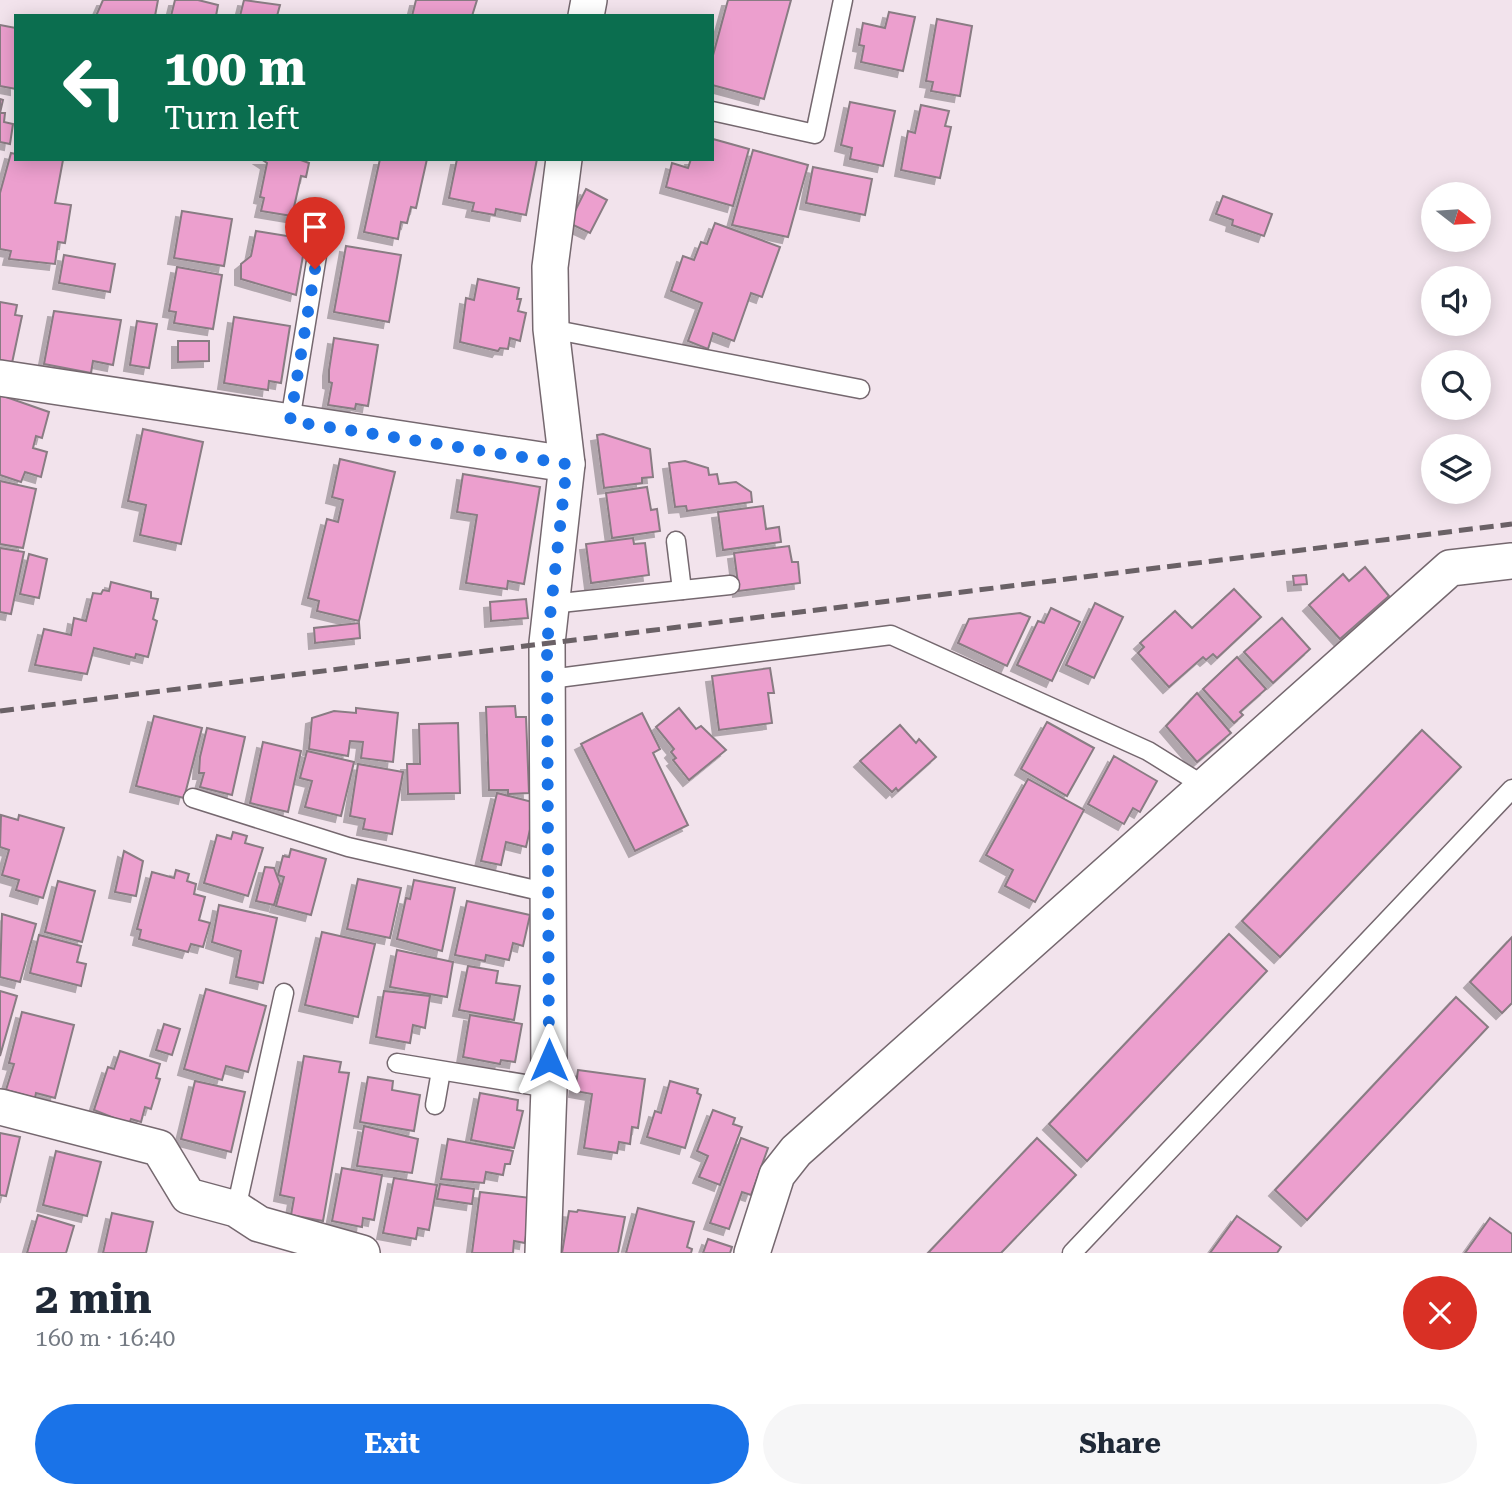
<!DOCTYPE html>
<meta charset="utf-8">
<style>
:root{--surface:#fff;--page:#f6f6f7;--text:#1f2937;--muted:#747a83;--accent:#1a73e8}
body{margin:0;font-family:"Roboto Serif",serif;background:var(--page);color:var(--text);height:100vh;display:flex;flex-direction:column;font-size:26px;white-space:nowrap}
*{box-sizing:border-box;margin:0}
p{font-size:23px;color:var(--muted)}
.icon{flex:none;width:38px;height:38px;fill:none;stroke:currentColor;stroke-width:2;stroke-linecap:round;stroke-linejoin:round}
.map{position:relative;height:1253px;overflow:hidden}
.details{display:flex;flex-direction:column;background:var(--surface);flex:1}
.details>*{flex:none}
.banner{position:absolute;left:14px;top:14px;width:700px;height:147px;border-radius:0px;box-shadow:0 4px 18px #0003;background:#0b6e4f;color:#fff;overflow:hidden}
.needle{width:46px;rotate:107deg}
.tools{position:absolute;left:1421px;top:182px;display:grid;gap:14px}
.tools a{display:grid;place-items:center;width:70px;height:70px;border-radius:50%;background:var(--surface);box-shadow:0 4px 18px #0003;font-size:35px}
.pin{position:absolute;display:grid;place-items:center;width:60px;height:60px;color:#fff;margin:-72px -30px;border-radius:50% 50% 50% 0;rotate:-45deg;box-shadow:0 0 7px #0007}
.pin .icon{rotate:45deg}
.me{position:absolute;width:77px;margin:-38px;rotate:0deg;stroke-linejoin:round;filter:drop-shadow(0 0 5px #0008)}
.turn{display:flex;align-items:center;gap:24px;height:147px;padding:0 35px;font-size:32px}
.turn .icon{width:91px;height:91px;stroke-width:2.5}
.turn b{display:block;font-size:49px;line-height:60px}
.round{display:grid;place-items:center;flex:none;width:74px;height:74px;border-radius:37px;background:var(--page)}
.head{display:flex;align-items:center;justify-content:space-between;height:119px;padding:0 35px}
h1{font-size:42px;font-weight:700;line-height:52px}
.button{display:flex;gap:14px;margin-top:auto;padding:14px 35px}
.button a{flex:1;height:80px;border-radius:42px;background:var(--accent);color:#fff;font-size:28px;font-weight:700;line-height:80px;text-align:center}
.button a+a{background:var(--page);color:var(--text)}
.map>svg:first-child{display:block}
.building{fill:#ec9fce;stroke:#897c83;stroke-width:2;filter:url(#shadow)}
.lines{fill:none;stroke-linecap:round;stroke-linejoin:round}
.lane-casing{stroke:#75686f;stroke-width:21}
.street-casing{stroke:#75686f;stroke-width:38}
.lane{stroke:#fff;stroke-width:18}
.street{stroke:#fff;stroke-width:35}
.rail{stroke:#6a6166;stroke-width:5;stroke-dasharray:14 7;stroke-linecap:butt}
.route{stroke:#1a73e8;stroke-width:12;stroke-dasharray:0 21.6}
</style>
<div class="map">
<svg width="1512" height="1253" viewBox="0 0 1512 1253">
<defs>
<filter id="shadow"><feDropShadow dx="-6" dy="6" stdDeviation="0" flood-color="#0004"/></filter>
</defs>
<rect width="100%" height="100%" fill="#f2e3ec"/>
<g class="building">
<path d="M103,0H158L155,16H96Z"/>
<path d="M175,0H198L218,5L216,16H171Z"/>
<path d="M244,0L280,5L277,16H240Z"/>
<path d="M416,0H477L472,16H412Z"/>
<path d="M728,0H791L764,99L712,85V59Z"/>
<path d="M889,12L915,17L903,71L861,62L864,46L859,45L863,23L885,28Z"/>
<path d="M937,19L972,26L960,96L931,91L933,82L926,81Z"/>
<path d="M0,25L16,28V89L0,86Z"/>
<path d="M0,99L3,100L0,113H5L4,122L13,124L10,144L0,142Z"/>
<path d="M850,102L895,111L883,166L850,159L852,148L841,145Z"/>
<path d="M921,105L949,111L945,126L951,127L940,178L901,170L908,131L915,133Z"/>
<path d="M713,139L749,149L733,206L666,187L672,163L688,168L691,159H712Z"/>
<path d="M753,150L808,165L788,237L732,225Z"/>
<path d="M11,153L16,154V159L63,160L55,203L71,205L65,243L58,242L55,264L9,259L11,251L0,249V193Z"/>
<path d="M261,159H298L309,163L306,177L301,176L292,216L261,211L264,198L260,197L267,163Z"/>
<path d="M380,159H427L416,208L411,207L407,223L401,222L398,239L364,232Z"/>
<path d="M457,159H537L526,215L496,209L495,215L472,211L474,203L449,198Z"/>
<path d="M813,167L872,179L865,215L806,203Z"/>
<path d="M586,189L607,200L590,233L569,223Z"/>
<path d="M1223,196L1272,214L1264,236L1232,225L1233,220L1216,214Z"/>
<path d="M182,211L232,219L224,266L174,258Z"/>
<path d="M715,223L780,247L762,297L751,293L734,341L713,333L708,349L688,341L702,303L671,291L683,256L694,260L701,242L707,244Z"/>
<path d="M256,231L306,239L296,295L241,279V264L251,256Z"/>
<path d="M346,246L401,255L389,322L334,312Z"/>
<path d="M64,255L115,264L110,292L59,283Z"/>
<path d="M177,267L222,275L213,329L174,323L176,312L169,311Z"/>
<path d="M478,279L519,288L517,299H521L518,311L526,313L520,341L510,338L508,349L500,348L498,351L460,342L466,298L474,300Z"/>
<path d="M0,302L17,305L15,315L22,316L12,363L0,360Z"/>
<path d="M54,311L121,320L113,365L93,361L91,373L44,364Z"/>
<path d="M234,317L290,326L281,383L269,381L268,390L224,383Z"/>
<path d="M137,321L157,324L149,368L130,365Z"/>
<path d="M334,338L378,345L368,406L356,404L355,409L328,405L332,383L329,382V370Z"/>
<path d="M178,341H209V361L178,362Z"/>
<path d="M0,395L49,412L42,438L36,436L33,448L47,452L41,477L25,472L21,482L0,475Z"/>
<path d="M143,429L203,442L181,544L140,535L146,505L128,501Z"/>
<path d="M603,434L650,449L653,477L642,478V483L604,488L597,435Z"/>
<path d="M340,459L395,472L359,621L317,611L319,601L308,598L327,519L338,522L343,500L332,497Z"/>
<path d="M685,461L708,468L709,475L717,474L719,484L736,482L751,492L752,502L687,511L686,506L675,507L669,463Z"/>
<path d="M463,474L540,487L524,584L508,581L507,589L466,583L477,515L457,512Z"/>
<path d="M0,481L36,489L23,548L0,544Z"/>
<path d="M647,487L651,510L657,509L660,531L612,538L606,493Z"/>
<path d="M763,506L766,529L779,527L781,542L723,550L718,512Z"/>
<path d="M633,538L634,544L645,543L649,575L591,583L586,544Z"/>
<path d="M789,546L792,562H798L800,583L739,591L734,553Z"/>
<path d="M0,548L24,552L11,614L0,612Z"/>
<path d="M29,554L47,559L39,598L20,594Z"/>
<path d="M1365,567L1389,596L1340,639L1309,605L1343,574L1349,581Z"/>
<path d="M1306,575L1307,584L1294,585L1293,576Z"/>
<path d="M111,582L151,592V598L158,599L153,619L157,621L148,657L136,654L135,658L94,648L87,674L35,665L44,629L71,635L74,618L86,621L93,593L101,594L103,590L109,591Z"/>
<path d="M1234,589L1261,617L1217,658L1213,654L1206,660L1203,657L1169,687L1138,653L1144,647L1140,643L1175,611L1192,628Z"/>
<path d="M526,599L528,618L491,621L490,602Z"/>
<path d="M1095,603L1123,617L1094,678L1066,665Z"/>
<path d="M1051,608L1080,622L1052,681L1017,665L1038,621L1044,623Z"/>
<path d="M1020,613L1030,617L1007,666L958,643L969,619Z"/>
<path d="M1282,618L1310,649L1273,683L1244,652Z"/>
<path d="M359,623L360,638L315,643L314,628Z"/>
<path d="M1237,657L1266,689L1240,712L1243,715L1234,723L1203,689Z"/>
<path d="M770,668L774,693H768L772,723L719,730L712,676Z"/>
<path d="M1197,693L1231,733L1197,762L1166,726Z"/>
<path d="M515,706L516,717H526L529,793L508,794V790H489L486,707Z"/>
<path d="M356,708L398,713L393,762L361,758L363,742L350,741L348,756L309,749L312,718L334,711L356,713Z"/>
<path d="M679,708L696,729L701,726L726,750L689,780L673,760L676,758L671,752L674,749L656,727Z"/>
<path d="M642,713L660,749L653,753L688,825L635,851L581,744Z"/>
<path d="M154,716L202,728L184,798L136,786Z"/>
<path d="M1047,722L1094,748L1067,796L1021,769Z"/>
<path d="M458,723L460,793L408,794L407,764H420L419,724Z"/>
<path d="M900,725L916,743L919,739L936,757L898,791L896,788L892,792L860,761Z"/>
<path d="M207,728L245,737L232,795L200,787L204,773H199L200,757Z"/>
<path d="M1422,730L1461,767L1280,957L1242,921Z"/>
<path d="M263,742L301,751L288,812L250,803Z"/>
<path d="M307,751L354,762L341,816L305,807L312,781L300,778Z"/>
<path d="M1114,756L1157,781L1140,812L1133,808L1124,824L1088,804Z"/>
<path d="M358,764L403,772L392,834L363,829L365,819L350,816Z"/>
<path d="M1028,779L1084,810L1035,902L1005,886L1013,870L986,855Z"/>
<path d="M497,793L536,803L526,847L506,842L501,865L481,861Z"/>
<path d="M1,815L18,820L19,815L64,828L43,898L16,890L19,880L2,875L9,850L0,847Z"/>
<path d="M233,832L247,836L245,843L263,848L248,896L204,883L217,835L231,839Z"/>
<path d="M291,849L326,859L311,915L276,906L284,877L278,875L283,856L289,857Z"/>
<path d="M124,851L143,861L136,896L115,892Z"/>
<path d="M265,867L274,868L280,884L274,905L256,901Z"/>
<path d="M176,870L189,874L187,881L196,884L194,894L205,897L199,920L210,923L203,947L191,944L188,952L139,939L141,930L137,929L152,872L174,878Z"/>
<path d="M358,879L401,888L390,938L347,929Z"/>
<path d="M414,880L455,888L442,951L397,939L406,898L410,899Z"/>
<path d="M58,881L95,891L82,942L45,932Z"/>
<path d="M467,901L530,915L523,946L513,943L509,960L486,955L485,961L455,955Z"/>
<path d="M219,905L277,918L263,983L236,977L241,951L212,942Z"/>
<path d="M2,914L36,924L20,982L0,977Z"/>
<path d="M322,932L375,944L358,1017L305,1005Z"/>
<path d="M1229,934L1267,971L1087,1161L1049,1124Z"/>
<path d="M39,935L81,946L77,962L86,964L81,986L30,973Z"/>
<path d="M1512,937V1003L1502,1013L1470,982Z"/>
<path d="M397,950L453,962L447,997L390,987Z"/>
<path d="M468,966L498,971L496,983L520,986L514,1020L459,1010Z"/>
<path d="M206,989L266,1006L248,1072L226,1066L222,1080L184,1069Z"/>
<path d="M0,991L17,996L0,1056Z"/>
<path d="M384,991L430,996L425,1028L413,1025L410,1043L376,1037Z"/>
<path d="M1456,997L1488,1027L1307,1220L1275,1190Z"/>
<path d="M22,1012L74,1025L55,1098L36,1093L35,1098L6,1090L14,1064L9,1063Z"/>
<path d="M470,1015L522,1024L515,1062L501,1060L500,1064L463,1057Z"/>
<path d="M164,1024L180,1029L172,1055L156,1050Z"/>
<path d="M120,1051L160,1064L156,1078L160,1079L151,1109L145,1107L141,1122L131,1119L129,1124L94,1110L108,1067L114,1069Z"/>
<path d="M304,1056L341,1062L339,1072L349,1073L323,1221L291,1215L294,1198L280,1195Z"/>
<path d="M578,1070L645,1079L638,1128L632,1127L630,1144L619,1142L617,1153L584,1148L592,1094L575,1091Z"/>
<path d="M368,1077L393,1081L392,1090L420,1095L414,1131L360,1122Z"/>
<path d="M195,1081L245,1092L231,1152L181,1139Z"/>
<path d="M670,1081L698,1089L697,1093L701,1095L685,1148L647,1137L655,1111L661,1113Z"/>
<path d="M480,1093L518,1100L517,1110L523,1111L514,1148L471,1140Z"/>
<path d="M713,1110L735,1118L733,1124L742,1127L720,1185L699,1177L708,1156L697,1151Z"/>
<path d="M364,1126L418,1139L412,1173L357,1166Z"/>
<path d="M0,1133L20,1137L6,1196L0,1195Z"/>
<path d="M741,1138L768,1148L751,1195L742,1192L729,1229L710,1223Z"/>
<path d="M1037,1138L1076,1175L1001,1253H928Z"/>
<path d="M448,1139L513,1151L510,1164H505L503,1175L486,1172L484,1183L441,1179Z"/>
<path d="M56,1151L101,1162L87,1216L43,1205Z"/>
<path d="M342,1168L382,1175L374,1220L363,1218L362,1227L332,1221Z"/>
<path d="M394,1178L437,1185L429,1230L418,1228L416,1239L383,1233Z"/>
<path d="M440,1184L474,1189L472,1204L437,1199Z"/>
<path d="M480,1192L531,1198L525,1243L514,1241L513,1253H472Z"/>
<path d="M638,1208L694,1222L687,1247L692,1249L691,1253H626Z"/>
<path d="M578,1210L625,1217L618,1253H562L569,1211L577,1212Z"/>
<path d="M112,1213L153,1222L146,1253H103Z"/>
<path d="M38,1215L74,1226L66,1253H27Z"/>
<path d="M1237,1216L1281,1247L1277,1253H1210Z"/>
<path d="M1490,1218L1512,1234V1253H1465Z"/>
<path d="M708,1239L732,1247L730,1253H703Z"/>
</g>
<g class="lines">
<g class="lane-casing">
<g id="lane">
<path d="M712,111L815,134L843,0"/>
<path d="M551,329L860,389"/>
<path d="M290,421L319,243"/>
<path d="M676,541L682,590"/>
<path d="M551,604L730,585"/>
<path d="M550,679L891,635L1148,751L1206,787"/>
<path d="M193,798L348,847L549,893"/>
<path d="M397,1063L549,1088"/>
<path d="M435,1105L441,1071"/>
<path d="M236,1209L284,993"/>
<path d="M1072,1253L1512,789"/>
</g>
</g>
<g class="street-casing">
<g id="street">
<path d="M586,16L589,0"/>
<path d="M0,378L567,464"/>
<path d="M0,1107L159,1148L188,1196L236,1209L259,1224L362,1253"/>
<path d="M543,1253L549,1088L547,643L567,464L551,329L550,267L564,159"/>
<path d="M752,1253L777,1175L796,1151L1450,568L1512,561"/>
</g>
</g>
<use href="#lane" class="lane"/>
<use href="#street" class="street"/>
<path class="rail" d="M0,711L1512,524"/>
</g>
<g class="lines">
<path class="route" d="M315,269L290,421L567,464L547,643L549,1060"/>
</g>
</svg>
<div class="tools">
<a><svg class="needle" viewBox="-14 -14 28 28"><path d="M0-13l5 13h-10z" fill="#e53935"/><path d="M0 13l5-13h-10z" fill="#747a83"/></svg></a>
<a><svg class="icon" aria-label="sound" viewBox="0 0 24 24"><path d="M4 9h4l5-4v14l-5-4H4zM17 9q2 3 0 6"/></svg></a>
<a><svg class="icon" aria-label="search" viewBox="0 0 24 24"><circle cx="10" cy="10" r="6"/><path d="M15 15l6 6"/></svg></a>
<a><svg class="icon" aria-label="layers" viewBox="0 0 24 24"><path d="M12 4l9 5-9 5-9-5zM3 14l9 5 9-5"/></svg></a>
</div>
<div class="pin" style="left:315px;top:269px;background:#d93025"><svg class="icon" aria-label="arrive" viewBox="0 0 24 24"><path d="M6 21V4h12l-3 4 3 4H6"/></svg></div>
<svg class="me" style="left:549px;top:1060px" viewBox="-20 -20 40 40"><path d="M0-17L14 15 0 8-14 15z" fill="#1a73e8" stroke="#fff" stroke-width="4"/></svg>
<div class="banner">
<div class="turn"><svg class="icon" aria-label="left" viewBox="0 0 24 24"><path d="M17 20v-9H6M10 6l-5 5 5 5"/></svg><div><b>100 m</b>Turn left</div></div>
</div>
</div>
<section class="details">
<div class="head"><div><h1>2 min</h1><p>160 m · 16:40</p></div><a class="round" style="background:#d93025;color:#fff"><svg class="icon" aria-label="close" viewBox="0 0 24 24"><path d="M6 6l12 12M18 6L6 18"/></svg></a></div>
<div class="button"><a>Exit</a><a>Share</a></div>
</section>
